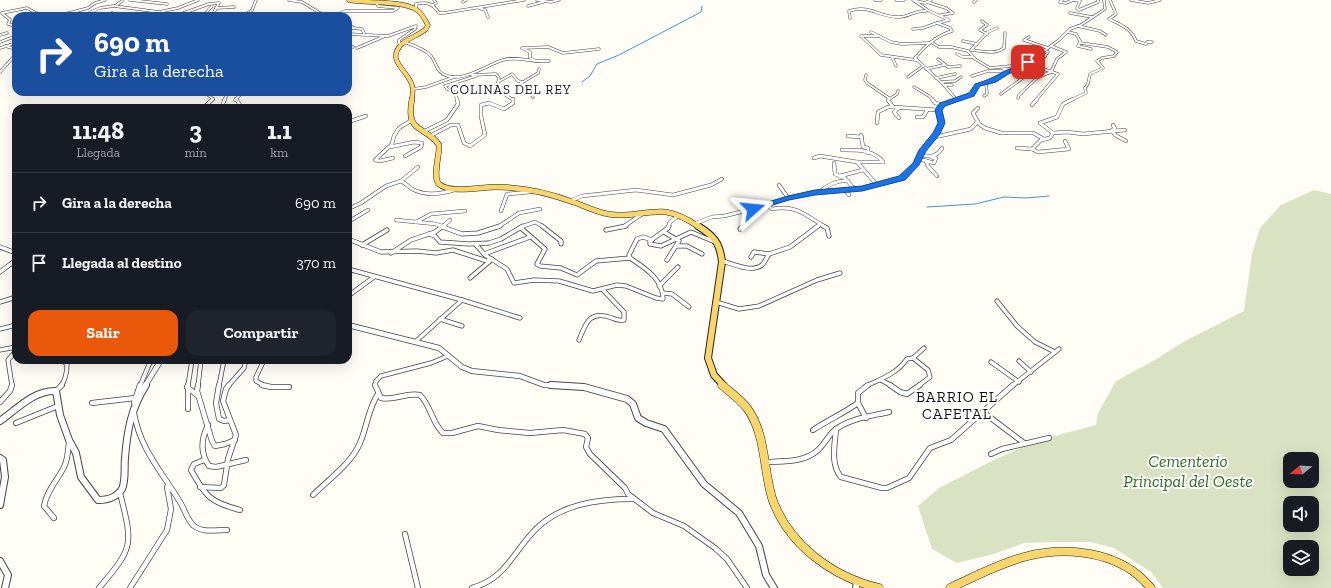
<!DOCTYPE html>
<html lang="es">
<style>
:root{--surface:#171b24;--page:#20242c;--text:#f1f3f6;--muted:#9ea1a6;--line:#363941;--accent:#ea580c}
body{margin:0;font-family:"Zilla Slab",serif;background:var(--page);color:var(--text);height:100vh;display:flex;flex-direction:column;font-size:15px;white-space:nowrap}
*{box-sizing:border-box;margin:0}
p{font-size:13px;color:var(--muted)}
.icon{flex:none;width:22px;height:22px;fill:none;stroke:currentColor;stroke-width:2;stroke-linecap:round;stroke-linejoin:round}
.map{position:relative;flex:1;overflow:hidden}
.drawer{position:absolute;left:12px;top:104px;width:340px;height:260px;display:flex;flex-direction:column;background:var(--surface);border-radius:12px;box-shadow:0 4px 16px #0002}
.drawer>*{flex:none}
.top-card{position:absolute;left:12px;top:12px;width:340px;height:84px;border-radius:12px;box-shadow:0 4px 16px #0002;background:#1a4fa0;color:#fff;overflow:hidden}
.needle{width:26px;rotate:252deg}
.fabs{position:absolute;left:1283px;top:452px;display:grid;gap:8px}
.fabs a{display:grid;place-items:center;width:36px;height:36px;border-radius:8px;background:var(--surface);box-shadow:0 4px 16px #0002;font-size:20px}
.pin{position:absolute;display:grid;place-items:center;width:34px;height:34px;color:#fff;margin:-17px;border-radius:8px;box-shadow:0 2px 6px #0006}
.me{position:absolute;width:44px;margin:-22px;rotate:72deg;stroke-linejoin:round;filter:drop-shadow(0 0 3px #0008)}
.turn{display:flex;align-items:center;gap:14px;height:84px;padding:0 16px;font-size:18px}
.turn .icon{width:52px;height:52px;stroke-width:2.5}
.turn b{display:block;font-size:28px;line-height:34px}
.eta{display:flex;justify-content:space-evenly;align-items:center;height:68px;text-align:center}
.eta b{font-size:24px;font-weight:700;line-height:28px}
.primary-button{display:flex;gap:8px;margin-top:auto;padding:8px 16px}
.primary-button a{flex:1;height:46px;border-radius:12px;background:var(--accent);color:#fff;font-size:16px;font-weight:700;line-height:46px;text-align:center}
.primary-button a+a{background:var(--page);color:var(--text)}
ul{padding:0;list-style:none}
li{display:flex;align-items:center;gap:12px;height:60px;padding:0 16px;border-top:1px solid var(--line)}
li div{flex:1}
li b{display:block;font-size:15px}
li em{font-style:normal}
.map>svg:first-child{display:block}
.cemetery{fill:#d9e3c4;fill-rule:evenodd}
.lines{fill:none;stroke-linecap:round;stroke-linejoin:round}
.stream{stroke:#3f96cf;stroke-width:1}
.minor-far3-casing{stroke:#444;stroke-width:3}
.minor-far2-casing{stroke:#444;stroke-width:4}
.minor-far1-casing{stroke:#444;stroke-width:5}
.minor-casing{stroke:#444;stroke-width:6}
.tertiary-far1-casing{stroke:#444;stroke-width:6}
.tertiary-casing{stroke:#444;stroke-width:8}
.primary-far3-casing{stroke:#222;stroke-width:5}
.primary-far2-casing{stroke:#222;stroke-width:6}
.primary-far1-casing{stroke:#222;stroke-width:8}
.primary-casing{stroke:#222;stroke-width:9}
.minor-far3{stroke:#fff;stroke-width:2}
.minor-far2{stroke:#fff;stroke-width:3}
.minor-far1{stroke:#fff;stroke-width:3.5}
.minor{stroke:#fff;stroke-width:4.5}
.tertiary-far1{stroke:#fff;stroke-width:4.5}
.tertiary{stroke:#fff;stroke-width:6}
.primary-far3{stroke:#f9d66b;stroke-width:4}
.primary-far2{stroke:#f9d66b;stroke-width:5}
.primary-far1{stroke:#f9d66b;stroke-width:6}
.primary{stroke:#f9d66b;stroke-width:8}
.route{fill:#1a73e8;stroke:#114b97}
.labels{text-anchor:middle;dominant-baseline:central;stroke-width:4;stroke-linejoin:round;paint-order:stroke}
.far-neighbourhood-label{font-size:13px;letter-spacing:1px;fill:#111;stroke:#fff}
.neighbourhood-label{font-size:15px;letter-spacing:1px;fill:#111;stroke:#fff}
.near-park-label{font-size:17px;font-style:italic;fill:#2f6b1f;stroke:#fff}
</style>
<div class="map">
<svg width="1331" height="588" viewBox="0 0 1331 588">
<rect width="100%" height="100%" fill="#fffdf5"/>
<path class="cemetery" d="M1314,190L1331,194V588H1163L1151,572L1114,548L1090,542H1059L1024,543L994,554L957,563L932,549L918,506L939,488L994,460L1036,441L1096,425L1098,413L1116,381L1155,360L1183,342L1244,311L1252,254L1260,228L1281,205ZM1290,459H1312V481H1290ZM1290,503H1312V525H1290ZM1290,547H1312V569H1290Z"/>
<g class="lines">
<g class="stream">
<path d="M582,82L590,76L597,64L619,55L701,12L702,6"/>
<path d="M927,207L975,204L1004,197L1026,198L1049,196"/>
</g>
<g class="minor-far3-casing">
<g id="minor-far3">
<path d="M130,0L167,4"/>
<path d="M289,0L302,2L320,13L340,16"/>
<path d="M537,0L551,2L559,0"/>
<path d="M875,0H881"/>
<path d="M896,0H904"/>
<path d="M913,0L929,11L949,20L937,23L950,28L952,31C936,36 926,45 915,58L944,85L956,99"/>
<path d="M1062,0L1060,2L1066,3L1073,0"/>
<path d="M1074,0L1080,1L1077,8L1079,10L1098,2V0"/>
<path d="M1110,0L1116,14L1109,19C1121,25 1131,28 1136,41L1146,44L1147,42H1152"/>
<path d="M1131,0L1148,3L1160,0"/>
<path d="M916,1L925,3L931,0"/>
<path d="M463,2L466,0"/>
<path d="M927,2L946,8L953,13L941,15"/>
<path d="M974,2L976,0"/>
<path d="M433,5L436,3L434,0"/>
<path d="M115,6L122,1"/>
<path d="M528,6L543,2"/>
<path d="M216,8L234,7"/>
<path d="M479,8L485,10L488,17"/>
<path d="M416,9V4C427,1 433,4 439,13H444L524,0"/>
<path d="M1070,13L1092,17"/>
<path d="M245,15L252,10L256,0"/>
<path d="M336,15L345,11H393L398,8L378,6L377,4"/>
<path d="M58,16L88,8L95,3L105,0"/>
<path d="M82,16L100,8L114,6L159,12L178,8L198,0"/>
<path d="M101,16L112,13L123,16"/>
<path d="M175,16L209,4L219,3L214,12L215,16"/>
<path d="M203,16L212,6"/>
<path d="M242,16L256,14L268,16"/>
<path d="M850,18L849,11C870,4 880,18 899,17C910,17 914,10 926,11"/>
<path d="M982,21L987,25L980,30L987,34"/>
<path d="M348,23L353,28"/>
<path d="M16,26L8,24L10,20L2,13L27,8L36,13L54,16"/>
<path d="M1078,26L1100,31L1106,35"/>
<path d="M913,29L923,28L937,23"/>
<path d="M348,31L353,28L362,29L364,33"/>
<path d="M871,32L891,42L902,44L929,43"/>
<path d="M1068,32L1076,34L1081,43L1108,47L1117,52L1114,56L1102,58L1097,61L1103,68L1090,74L1088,84L1085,88L1086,93L1071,100"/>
<path d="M348,34L388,36L416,26L415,29L399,40V43L401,44"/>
<path d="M0,35L7,33"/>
<path d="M879,36H861L881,55L916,60"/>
<path d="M1029,37L1024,40L1048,48"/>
<path d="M963,41L977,44"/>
<path d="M0,42L16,36"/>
<path d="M404,42C413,45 425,49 431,56C438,65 435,72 448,76C463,82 489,64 503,60C519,55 533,64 549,61H536L530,58V52L522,48L548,47L563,53L599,49"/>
<path d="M931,42L939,47H951L968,51L975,59L990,68L1020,65L1038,67L1058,74L1036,100"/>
<path d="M1080,42L1078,46L1091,49"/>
<path d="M348,45L353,47"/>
<path d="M5,46L16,49"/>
<path d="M0,48L16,43"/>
<path d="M357,48L385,36"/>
<path d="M972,49L988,32L997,28"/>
<path d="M971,50C982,51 995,55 1004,48L1005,33"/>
<path d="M957,54L963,57H973"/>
<path d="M892,57L896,66"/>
<path d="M938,59L948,67L960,66"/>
<path d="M1037,67L1048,52L1045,50"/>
<path d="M926,69L944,65"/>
<path d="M0,72L16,54"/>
<path d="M472,75L496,74L499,78L497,89L513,100"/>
<path d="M866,75L865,80L867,83L889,98"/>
<path d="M972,76L988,71H1002"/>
<path d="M908,77L923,66"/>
<path d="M936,78L955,74"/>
<path d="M498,82L512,74L518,81L523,82L538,73L539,69"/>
<path d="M521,82L533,97"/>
<path d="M941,82L955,81L961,77"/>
<path d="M944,85H952"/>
<path d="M914,87L929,96L933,100"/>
<path d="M413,89L426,87L454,77"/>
<path d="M209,92L207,94L213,99L212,100"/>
<path d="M1001,94L1035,69L1033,67"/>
<path d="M984,96L987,94L986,83"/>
<path d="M1018,98L1019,95L1038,77L1051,72L1057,59L1066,52L1051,46"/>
<path d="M224,100L229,92"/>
<path d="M235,100L243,92"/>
<path d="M457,100L455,92L447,89L445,86L476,76"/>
<path d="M888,100L897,94L898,91"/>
<path d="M954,100L973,93L977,85L992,82L1008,72L1022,67L1059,40L1070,29L1081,25L1105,9L1104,0"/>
</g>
</g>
<g class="minor-far2-casing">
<g id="minor-far2">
<path d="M236,99L242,108"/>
<path d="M889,99L888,100L893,107L938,110"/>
<path d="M932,99L935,103L943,105"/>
<path d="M1032,105L1037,99"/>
<path d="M203,108L213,99"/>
<path d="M221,108L225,99"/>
<path d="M899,108L894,112L899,118"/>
<path d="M978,108L973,113L979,124L985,128L1001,133H1033L1044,139"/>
<path d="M917,117H923L928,109"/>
<path d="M348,122L366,116"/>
<path d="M877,123L878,112L888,107H893"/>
<path d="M1113,125L1115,129L1112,130L1115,135L1126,141"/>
<path d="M423,132L447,120L458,104L457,99"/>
<path d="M1053,133L1067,132L1083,134L1125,130"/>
<path d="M861,135L863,147L868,148V153"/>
<path d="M430,136L451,125H458L464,143L470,146L485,135L481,116V105L489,103L504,109L513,103V99"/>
<path d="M848,136L862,137"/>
<path d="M935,137L971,129L978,121"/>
<path d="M390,147L414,142L422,143L421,147L405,156"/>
<path d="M1017,148L1032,149L1041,140L1050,138L1053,133L1040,123L1057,117L1063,104L1073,99"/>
<path d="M1032,149L1038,152L1069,149L1065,141"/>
<path d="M842,150C857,150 873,149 883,162"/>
<path d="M921,155C930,157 937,157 942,148"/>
<path d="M393,158L380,161L375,160L392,144L394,136L399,128L412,120"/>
<path d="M814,158L820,156L857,162H883"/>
<path d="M919,159L934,163L936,158L931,157"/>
<path d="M926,161L928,166L937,176"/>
<path d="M857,162L877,185"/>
<path d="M834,163L835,174L845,178L854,189"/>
<path d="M840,176L863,170"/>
<path d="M401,181C405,183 408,186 412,189C425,196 441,194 454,190"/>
<path d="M779,185L788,198"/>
<path d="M845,190L849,195"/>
<path d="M826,192L823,189C831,184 838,180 848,181"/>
<path d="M570,201L582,196L636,190L673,195L711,185L722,179"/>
<path d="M766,204L772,209C797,205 804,214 825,227"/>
<path d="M348,209L361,203L386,186L401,181L418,167"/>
<path d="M501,211L507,194L530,192"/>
<path d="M396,220L436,224L443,227"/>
<path d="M348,222L368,210"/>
<path d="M416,222L431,214L465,211"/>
<path d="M694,224L712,217L724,216L753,209L788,198L815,192L862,188L902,178L917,163L923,150L936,134L941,123L938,110L945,104L957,99"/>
<path d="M442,227L450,220"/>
<path d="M498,227L519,213L540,209"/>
<path d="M521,227L535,222L544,227"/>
<path d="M623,227L642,214"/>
<path d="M668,227L670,222L678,216"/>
<path d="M742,227L754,212L753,209"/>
<path d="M816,227L821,224"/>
</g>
</g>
<g class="minor-far1-casing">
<g id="minor-far1">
<path d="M440,226L462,234L478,233L500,226"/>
<path d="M542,226L561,241V244"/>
<path d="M669,226L668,228L650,241V244L661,246L691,232L715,242"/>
<path d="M823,226L827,228L829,236"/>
<path d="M521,228L545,249L537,264L540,266L561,268L577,275L596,261L630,258"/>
<path d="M740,229L743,226"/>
<path d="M606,230L626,226"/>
<path d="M664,232L679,241L667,260"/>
<path d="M429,234L435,236L440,242L469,244L489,243L501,239L523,226"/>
<path d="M348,239L381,252L417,251L436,253L453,250L487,261L492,259"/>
<path d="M362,245L387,230"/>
<path d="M476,245L485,255L507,269L514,283L534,280L559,281L593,291L617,285L626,286L656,298L663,299C663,279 645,268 630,258L629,255L637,239L643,237L652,240"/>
<path d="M677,246H687L702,254"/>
<path d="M0,247L16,253"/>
<path d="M391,253L411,240L435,232L443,226"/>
<path d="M484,254L530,237"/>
<path d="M751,257L754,252L769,254"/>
<path d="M722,261C733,264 752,273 762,265C765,262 767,257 769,254L790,247L818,226"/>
<path d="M348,269L462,300L520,318"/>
<path d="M0,272L16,260"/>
<path d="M470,278L490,261"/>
<path d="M659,286L678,267"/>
<path d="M663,293L672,294L689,307"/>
<path d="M348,296L374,277"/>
<path d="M997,301L1017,326L1035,342L1055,352"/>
<path d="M0,302L16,297"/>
<path d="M716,302L739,309L759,306L817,280L840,273"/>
<path d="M440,319L462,326"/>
<path d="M0,329L16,325"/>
<path d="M579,340C586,322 590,310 612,318C616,320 619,321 624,320V312L602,289"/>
<path d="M415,342L462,300"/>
<path d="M0,350L16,347"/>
<path d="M913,358L928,370L930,377L918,386"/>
<path d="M264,360L256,377V381L265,386"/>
<path d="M1019,361L1031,372"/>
<path d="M991,362L1019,382"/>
<path d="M881,380L892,386"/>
<path d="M12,386L8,360L16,351"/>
<path d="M61,386C66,379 67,373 67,364L61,360"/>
<path d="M140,386L151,360"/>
<path d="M188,386L192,360"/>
<path d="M198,386L201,360"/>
<path d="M219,386L224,360"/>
<path d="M228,386L244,368L246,360"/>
<path d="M375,386L376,381L381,376L431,363L448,356"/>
<path d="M866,386C883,378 896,374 907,359L913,358L924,348"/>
<path d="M1012,386L1059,349"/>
</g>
</g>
<g class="minor-casing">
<g id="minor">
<path d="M188,385V409"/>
<path d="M198,385L197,391L212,441L215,446L225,444L235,440"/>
<path d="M219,385L216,403L219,419L224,421L230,420"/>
<path d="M262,385L271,387H289"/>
<path d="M375,385L381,398C395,401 406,392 420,395C431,406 432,423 443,433H452L478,426L498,430L530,433L563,430L585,434L588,438L586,447L590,454L625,488L628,494L653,513L684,526L715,548L727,559L747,588"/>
<path d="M890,385L900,392L907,394L920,385"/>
<path d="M187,387L197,395"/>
<path d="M56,391L62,385"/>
<path d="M0,402L10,391L12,385"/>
<path d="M92,403L135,398"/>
<path d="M134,403L140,385"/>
<path d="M983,412L1024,443"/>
<path d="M134,413C140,449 162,472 180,502C185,510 187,520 194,526C203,533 217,530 227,530"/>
<path d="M866,418L858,403V393L868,385"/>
<path d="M16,423L58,406"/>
<path d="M208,425C201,439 200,453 209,466L216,467L246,460"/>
<path d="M836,429C835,444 830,464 841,477L882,488H887L909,478L930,448L951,440L1013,385"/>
<path d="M813,430C828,420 844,413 858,403"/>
<path d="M991,454L1002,449L1049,438"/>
<path d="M204,460L194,464L191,470C206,497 210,502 240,510"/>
<path d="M765,462C783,461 804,463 818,450C825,444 829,434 836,429C851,418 872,416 889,412"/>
<path d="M200,487L221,488L224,485L228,459L236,435L223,401L226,389L229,385"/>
<path d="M313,495C329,479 351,464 360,443C367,427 368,409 378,394"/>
<path d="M54,518L44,506C47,490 57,481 64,467C68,459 68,450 69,442"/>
<path d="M405,534L418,588"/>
<path d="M99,588C134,547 133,545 120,493"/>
<path d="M130,588L167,530L171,509L167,487"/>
<path d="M472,588C505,579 512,554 534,531C559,504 598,499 633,499"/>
</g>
</g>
<g class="tertiary-far1-casing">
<g id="tertiary-far1">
<path d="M348,325L439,348L462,367L472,371L520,376L544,385L571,386"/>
<path d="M145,386L161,360"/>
</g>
</g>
<g class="tertiary-casing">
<g id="tertiary">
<path d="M551,385L584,387L627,399L633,404L638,418L646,423L664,429L704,484L739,513L759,546L766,575L774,588"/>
<path d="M0,421C17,409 34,390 56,391L60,415L69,440L76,453L81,477L98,500C108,500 116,498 122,489C126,481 124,467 125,458C127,432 131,408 146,385"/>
<path d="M0,458L3,460L5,477L0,505"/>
<path d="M0,561L8,575L5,588"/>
<path d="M856,588L857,582"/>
</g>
</g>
<g class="primary-far3-casing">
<path id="primary-far3" d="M349,0C369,4 401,0 417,10C422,13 425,20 428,25L426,29C418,36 407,38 400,46C387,61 408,71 412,85C414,90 412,95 412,100"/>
</g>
<g class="primary-far2-casing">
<path id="primary-far2" d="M412,99C405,135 426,125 439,145C440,154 432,177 439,184C450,194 482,187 496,187C522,187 549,193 573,202C585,206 596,212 608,214C627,218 647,210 666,212C678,214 689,220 699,227"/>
</g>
<g class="primary-far1-casing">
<path id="primary-far1" d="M698,226C714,236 720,243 722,262L708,358L714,375L724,386"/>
</g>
<g class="primary-casing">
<g id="primary">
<path d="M722,385C731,393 740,399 747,408C766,434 763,468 772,498C788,545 833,577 879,588"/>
<path d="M950,588C974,577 998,564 1024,557C1061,547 1107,550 1138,575C1143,579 1147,584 1151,588"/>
</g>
</g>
<use href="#minor-far3" class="minor-far3"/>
<use href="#minor-far2" class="minor-far2"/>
<use href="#minor-far1" class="minor-far1"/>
<use href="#minor" class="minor"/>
<use href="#tertiary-far1" class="tertiary-far1"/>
<use href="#tertiary" class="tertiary"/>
<use href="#primary-far3" class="primary-far3"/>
<use href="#primary-far2" class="primary-far2"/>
<use href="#primary-far1" class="primary-far1"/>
<use href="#primary" class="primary"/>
</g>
<path class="route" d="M1025,61L1031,62L1024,69L1010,73L996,82L980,86L974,96L945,106L942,110L945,123L940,134L926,151L919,165L905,180L862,191L815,195L789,200L753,211L749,209L751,207L788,196L815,190L862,186L899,176L913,163L919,150L933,133L938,123L935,110L940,103L969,93L975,84C988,80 994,77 1005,71C1013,67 1019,67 1025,61Z"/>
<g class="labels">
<g class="far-neighbourhood-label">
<text x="511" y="89">COLINAS DEL REY</text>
</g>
<g class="neighbourhood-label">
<text x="957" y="397">BARRIO EL<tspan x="957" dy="17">CAFETAL</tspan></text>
</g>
<g class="near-park-label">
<text x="1188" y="461">Cementerio<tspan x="1188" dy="20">Principal del Oeste</tspan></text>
</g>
</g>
</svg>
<div class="fabs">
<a><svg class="needle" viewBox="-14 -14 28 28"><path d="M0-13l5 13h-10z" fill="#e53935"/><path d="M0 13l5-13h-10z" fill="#9ea1a6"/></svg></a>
<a><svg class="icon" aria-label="sound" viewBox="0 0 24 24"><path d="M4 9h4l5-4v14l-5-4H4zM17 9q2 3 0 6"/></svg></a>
<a><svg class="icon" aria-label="layers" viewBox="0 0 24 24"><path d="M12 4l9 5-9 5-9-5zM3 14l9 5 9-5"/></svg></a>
</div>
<div class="pin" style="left:1028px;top:62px;background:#d93025"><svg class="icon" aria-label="arrive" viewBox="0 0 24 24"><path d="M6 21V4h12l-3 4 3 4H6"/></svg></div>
<svg class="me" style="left:753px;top:209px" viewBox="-20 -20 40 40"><path d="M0-17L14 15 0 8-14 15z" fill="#1a73e8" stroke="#fff" stroke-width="4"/></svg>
<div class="top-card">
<div class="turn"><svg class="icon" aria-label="right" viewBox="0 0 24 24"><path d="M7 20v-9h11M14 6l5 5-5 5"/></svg><div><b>690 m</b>Gira a la derecha</div></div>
</div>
<section class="drawer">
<div class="eta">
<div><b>11:48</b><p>Llegada</p></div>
<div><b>3</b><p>min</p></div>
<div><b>1.1</b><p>km</p></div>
</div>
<ul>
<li><svg class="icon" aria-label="right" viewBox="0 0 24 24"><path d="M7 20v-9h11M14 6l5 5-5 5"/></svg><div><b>Gira a la derecha</b></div><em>690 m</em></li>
<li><svg class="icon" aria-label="arrive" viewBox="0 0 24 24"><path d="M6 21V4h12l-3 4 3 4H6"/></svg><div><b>Llegada al destino</b></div><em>370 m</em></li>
</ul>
<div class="primary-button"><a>Salir</a><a>Compartir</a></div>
</section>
</div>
